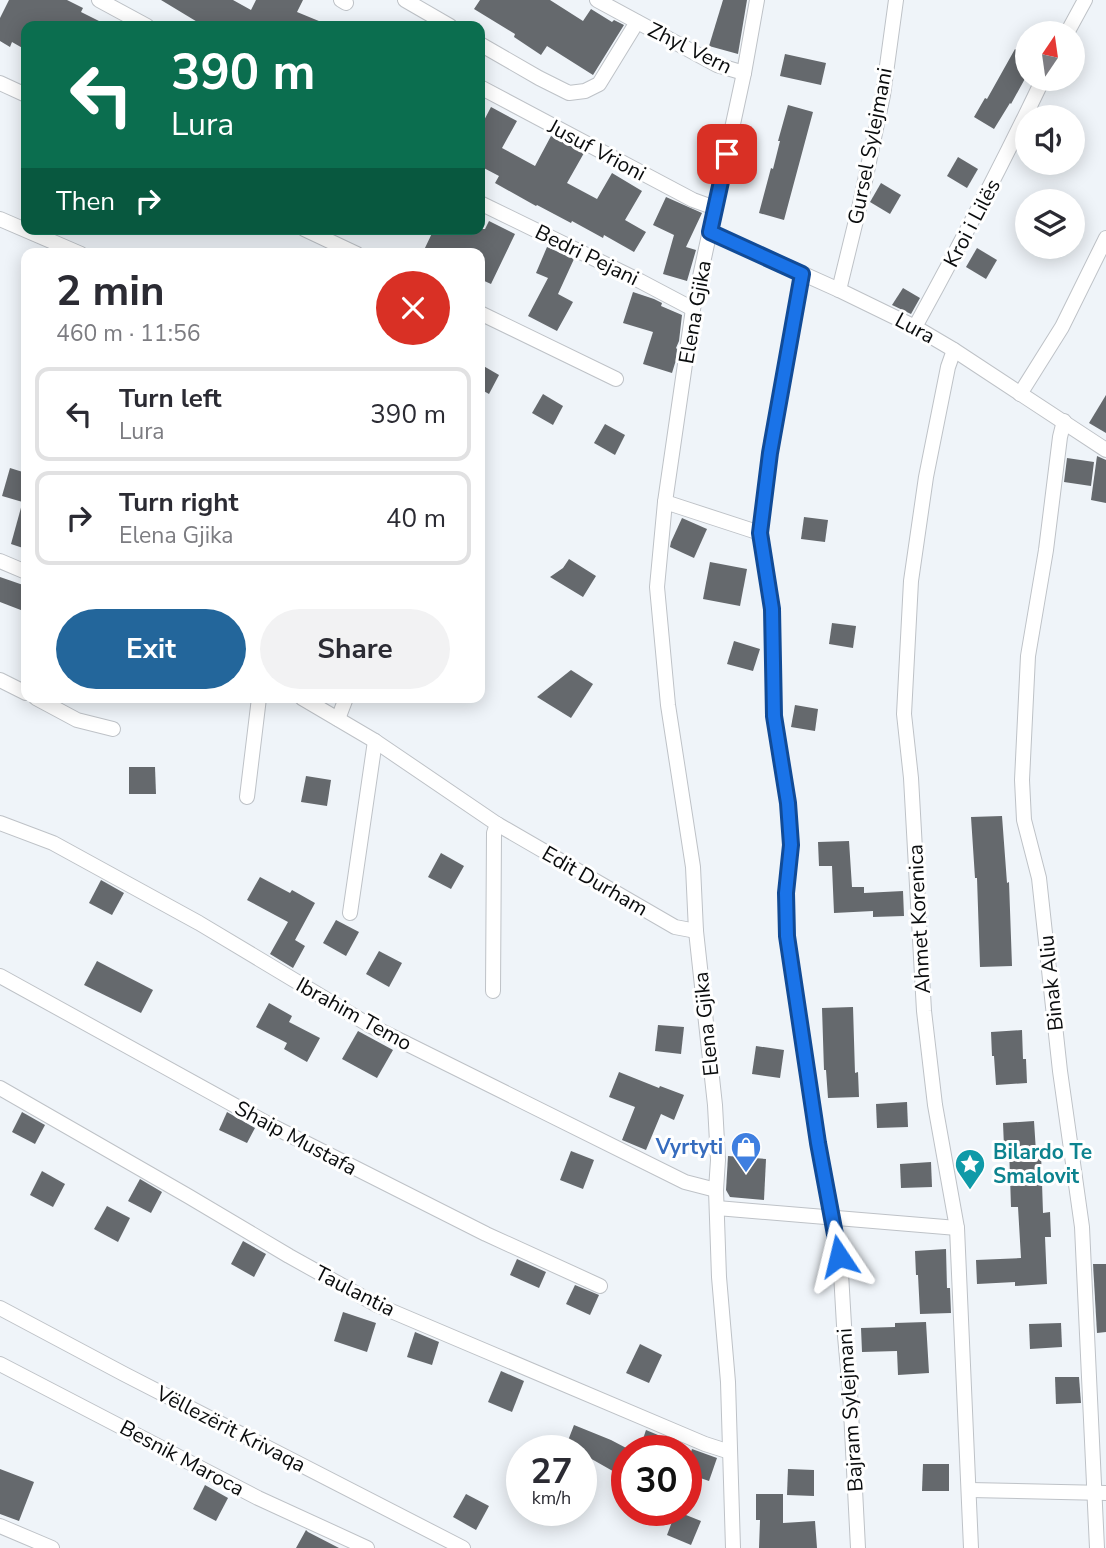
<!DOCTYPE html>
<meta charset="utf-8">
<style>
:root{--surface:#fff;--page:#f2f2f3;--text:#2b2b33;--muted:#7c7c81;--line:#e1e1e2;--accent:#23669b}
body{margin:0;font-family:"Nunito Sans",sans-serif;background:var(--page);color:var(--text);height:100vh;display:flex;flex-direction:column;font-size:26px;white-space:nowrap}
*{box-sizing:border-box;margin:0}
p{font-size:23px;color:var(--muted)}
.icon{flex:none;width:38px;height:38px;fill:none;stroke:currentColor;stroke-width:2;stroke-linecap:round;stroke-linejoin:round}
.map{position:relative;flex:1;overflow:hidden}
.details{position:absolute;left:21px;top:248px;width:464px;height:455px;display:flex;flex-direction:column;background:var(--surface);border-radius:14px;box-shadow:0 4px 18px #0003}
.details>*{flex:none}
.top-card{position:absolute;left:21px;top:21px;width:464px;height:214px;border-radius:14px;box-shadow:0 4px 18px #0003;background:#0b6e4f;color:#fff;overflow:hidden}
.needle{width:46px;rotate:13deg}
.fabs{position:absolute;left:1015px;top:21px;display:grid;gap:14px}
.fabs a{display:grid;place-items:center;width:70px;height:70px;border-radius:50%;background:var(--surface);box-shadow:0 4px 18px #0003;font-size:35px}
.speed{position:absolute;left:506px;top:1435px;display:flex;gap:14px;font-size:35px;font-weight:700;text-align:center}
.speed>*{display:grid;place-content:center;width:91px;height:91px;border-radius:50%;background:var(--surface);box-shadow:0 4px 18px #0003;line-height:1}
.speed small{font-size:18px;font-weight:400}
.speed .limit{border:10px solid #d22;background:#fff;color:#111}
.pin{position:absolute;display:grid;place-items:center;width:60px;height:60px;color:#fff;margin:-30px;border-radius:14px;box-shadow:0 4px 10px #0006}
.me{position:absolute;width:77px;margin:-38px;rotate:350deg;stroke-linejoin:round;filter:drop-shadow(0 0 5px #0008)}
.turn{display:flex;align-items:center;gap:24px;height:147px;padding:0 35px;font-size:32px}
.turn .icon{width:91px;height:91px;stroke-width:2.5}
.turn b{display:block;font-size:49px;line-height:60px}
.then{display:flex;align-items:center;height:66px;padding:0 35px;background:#0003;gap:14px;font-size:26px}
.round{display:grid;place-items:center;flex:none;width:74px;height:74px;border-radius:37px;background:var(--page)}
.head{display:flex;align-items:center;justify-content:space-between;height:119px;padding:0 35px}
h1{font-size:42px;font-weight:700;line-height:52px}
.action{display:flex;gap:14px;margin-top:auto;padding:14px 35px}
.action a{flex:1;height:80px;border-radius:42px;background:var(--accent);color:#fff;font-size:28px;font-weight:700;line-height:80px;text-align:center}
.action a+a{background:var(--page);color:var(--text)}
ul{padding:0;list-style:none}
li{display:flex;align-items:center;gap:21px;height:94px;margin:0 14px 10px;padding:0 21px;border:4px solid var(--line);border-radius:14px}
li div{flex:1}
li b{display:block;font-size:26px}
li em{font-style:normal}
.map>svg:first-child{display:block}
.building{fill:#65696d}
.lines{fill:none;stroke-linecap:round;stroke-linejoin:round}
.street-casing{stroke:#bec2c7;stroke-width:16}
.street{stroke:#fff;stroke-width:14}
.route-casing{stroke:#114b97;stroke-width:18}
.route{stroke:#1a73e8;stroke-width:12}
.labels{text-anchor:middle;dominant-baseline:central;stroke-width:6;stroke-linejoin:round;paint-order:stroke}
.street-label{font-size:21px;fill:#0a0c0d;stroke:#fff}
.shop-label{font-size:21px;font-weight:bold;fill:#366cbe;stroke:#fff;text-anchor:end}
.culture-label{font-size:21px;font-weight:bold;fill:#0d838f;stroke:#fff;text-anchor:start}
</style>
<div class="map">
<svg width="1106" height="1548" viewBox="0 0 1106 1548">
<rect width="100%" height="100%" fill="#eff4f9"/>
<g class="building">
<path d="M9,0H67L83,8L81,12L109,26H26V50L12,42L10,47L0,41V18Z"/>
<path d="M161,0H233L251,10L256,0H303L297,12L331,26H204Z"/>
<path d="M480,0H550L583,21L591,9L612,22L614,20L624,25L593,75L547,46L541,55L514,37L515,34L474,9Z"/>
<path d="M723,0H747L738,54L709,46Z"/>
<path d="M1015,49L1027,56V75L1011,104L1010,103L994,129L974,117L985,98L987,99Z"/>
<path d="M785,54L826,63L821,85L780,76Z"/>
<path d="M788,105L813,112L784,220L759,213L771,168L773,169L780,141H778Z"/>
<path d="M491,107L517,121L502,148L535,166L551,136L584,153L567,183L597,199L612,173L642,191L625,220L646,232L634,252L604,235L603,238L572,221L571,223L537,205L536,206L495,183L499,176L480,166V128Z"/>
<path d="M958,157L978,169L967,188L947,176Z"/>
<path d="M881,183L901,195L890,214L870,202Z"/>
<path d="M666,197L702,213L686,247L696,250L687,281L663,274L674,235L653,225Z"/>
<path d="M489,221L515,234L491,284L480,279V254H431L424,250L434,229H485Z"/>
<path d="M547,247L574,259L558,294L573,302L557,331L528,316L548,278L536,273Z"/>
<path d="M977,248L997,260L986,279L966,267Z"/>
<path d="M903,288L920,298L911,314L892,305Z"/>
<path d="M633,292L654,299L662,303L661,306L682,315L679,341L676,348L677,349L676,360L672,373L643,364L653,332L623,323Z"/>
<path d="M480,364L499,375L489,394L480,389Z"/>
<path d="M543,394L563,406L553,425L532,413Z"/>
<path d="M1106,395V433L1089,423Z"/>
<path d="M605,424L625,435L615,455L594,443Z"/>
<path d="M1097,456L1106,460V503L1091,500Z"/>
<path d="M1067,458L1094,462L1091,486L1064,482Z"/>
<path d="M10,468L26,473V503L2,496Z"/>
<path d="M22,504L26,505V549L11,544Z"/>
<path d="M804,517L828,520L825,542L801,539Z"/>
<path d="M682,518L707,529L694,558L670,547L671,542Z"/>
<path d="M569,559L596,576L583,597L550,577L563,568Z"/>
<path d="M710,562L747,569L740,606L703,599Z"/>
<path d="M0,577L26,586V612L0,602Z"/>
<path d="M832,623L856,626L853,648L829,644Z"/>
<path d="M734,641L760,649L753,671L727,664Z"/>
<path d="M571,670L593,684L571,718L537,697Z"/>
<path d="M795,705L818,709L815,731L791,727Z"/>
<path d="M129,767H155L156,794H129Z"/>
<path d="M306,776L331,780L327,806L301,802Z"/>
<path d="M1002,816L1007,883L1009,882L1012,966L980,967L977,878H975L971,817Z"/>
<path d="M849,841L852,887H864V893L903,891L904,916L873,917V911L834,913L832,866H819L818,842Z"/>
<path d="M441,853L464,866L451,889L428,877Z"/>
<path d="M260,877L290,893L292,890L315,903L295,940L305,946L293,968L270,954L288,922L247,900Z"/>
<path d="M101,880L124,893L112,915L89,903Z"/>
<path d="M336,920L359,932L346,956L323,943Z"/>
<path d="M379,951L402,963L389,987L366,974Z"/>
<path d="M97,961L153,990L141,1013L84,985Z"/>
<path d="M269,1003L292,1016L289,1022L320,1038L307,1062L284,1049L287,1043L256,1027Z"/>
<path d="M853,1007L855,1073L858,1072L859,1097L828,1098L826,1070H824L822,1008Z"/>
<path d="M658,1025L684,1027L681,1054L655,1051Z"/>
<path d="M1022,1030L1023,1059H1026L1027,1083L996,1085L994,1056H992L991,1032Z"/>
<path d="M358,1031L393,1050L377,1078L342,1059Z"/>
<path d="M756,1046L784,1050L780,1078L752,1074Z"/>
<path d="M619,1072L659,1088L660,1086L684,1095L674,1120L661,1114L646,1150L622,1140L635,1107L609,1097Z"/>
<path d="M907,1102L908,1127L877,1128L876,1104Z"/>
<path d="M22,1112L45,1125L35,1144L12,1132Z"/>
<path d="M227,1112L255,1128L247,1143L219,1130Z"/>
<path d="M1034,1121L1036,1152H1041L1043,1213L1050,1212L1051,1237H1045L1047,1284L1015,1286V1282L977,1284L976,1260L1021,1258L1018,1207H1011L1009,1147H1004L1003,1123Z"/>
<path d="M571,1151L594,1160L583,1189L560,1180Z"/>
<path d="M728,1156L766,1159L764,1200L730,1197L726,1190Z"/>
<path d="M931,1162L932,1187L901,1188L900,1164Z"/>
<path d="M42,1171L65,1184L53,1207L30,1195Z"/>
<path d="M140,1179L162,1192L151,1213L128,1201Z"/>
<path d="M107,1206L130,1218L118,1242L94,1229Z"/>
<path d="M243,1241L266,1254L254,1277L231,1264Z"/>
<path d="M946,1249L947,1288H950L951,1313L920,1314L918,1275H916L915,1251Z"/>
<path d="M517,1259L546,1272L539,1288L510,1275Z"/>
<path d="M1093,1264H1106V1332L1097,1333Z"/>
<path d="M575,1285L599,1295L590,1315L566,1304Z"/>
<path d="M343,1312L376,1323L367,1352L334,1341Z"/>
<path d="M926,1322L929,1373L898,1375L897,1351L862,1352L861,1328L895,1327V1323Z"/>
<path d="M1061,1323L1062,1347L1030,1349L1029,1324Z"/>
<path d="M415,1332L439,1342L432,1365L407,1357Z"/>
<path d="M640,1344L662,1355L649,1383L626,1373Z"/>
<path d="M501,1371L524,1381L512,1412L488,1402Z"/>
<path d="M1055,1377H1079L1081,1403L1056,1404Z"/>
<path d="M574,1425L611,1440L630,1450L626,1451V1457L618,1474L581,1453V1451H564Z"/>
<path d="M646,1430L670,1440L667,1451H639Z"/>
<path d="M692,1449L717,1458L709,1481L686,1473V1466Z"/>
<path d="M923,1464H949V1491H922Z"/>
<path d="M0,1469L34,1482L19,1521L0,1514Z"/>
<path d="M788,1469L814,1470V1496L787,1495Z"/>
<path d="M205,1485L228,1498L216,1521L193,1509Z"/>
<path d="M466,1494L489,1506L476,1530L453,1517Z"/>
<path d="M756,1494H783V1523L815,1521L817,1548H759L760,1520H756Z"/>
<path d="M676,1511L701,1521L691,1545L667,1535Z"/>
<path d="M306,1530L308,1532L339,1548H296Z"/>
</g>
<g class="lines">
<g class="street-casing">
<g id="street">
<path d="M99,0L147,26"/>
<path d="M341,0L346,3"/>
<path d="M405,0L450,26"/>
<path d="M597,0L717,65L744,73"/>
<path d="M1067,33L1085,0"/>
<path d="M480,44L539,78L569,93L585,91L599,84L637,22"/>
<path d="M0,83L26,95"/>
<path d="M480,87L693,200L715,208"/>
<path d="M480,203L640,281L693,309"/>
<path d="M0,219L81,254"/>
<path d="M304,229L357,254"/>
<path d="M710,232L839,290L915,327L954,350L1106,450"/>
<path d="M802,274L770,452L760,533L772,609L774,716L788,803L791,845L786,893L787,936L818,1143L840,1256L844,1325L850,1391L858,1548"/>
<path d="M839,290L861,200L883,95L896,0"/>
<path d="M480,313L616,379"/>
<path d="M915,327C960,245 1003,163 1043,79"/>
<path d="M954,350L948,367L926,477L911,581L904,714L911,778L924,1011L935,1105L957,1228L971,1548"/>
<path d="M1020,394L1062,327L1106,238"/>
<path d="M1064,421L1060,437L1046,550L1028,656L1022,780L1024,820L1039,878L1060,1071L1082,1227L1097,1548"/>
<path d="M665,502L760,533"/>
<path d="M0,561L26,572"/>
<path d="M0,680L26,693"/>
<path d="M36,698L77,720L113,729"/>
<path d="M302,698L375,741L497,824L675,927L696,931"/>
<path d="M338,719L346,698"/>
<path d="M247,797L259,698"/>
<path d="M0,823L53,843L199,923L369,1025L685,1182L716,1190"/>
<path d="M350,913L375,741"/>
<path d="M0,976L272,1126L486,1234L600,1286"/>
<path d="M493,991L494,833L497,824"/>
<path d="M0,1088L188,1196L289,1256L377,1305L705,1444L730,1452"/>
<path d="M717,1208L957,1228"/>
<path d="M0,1308L124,1374L463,1548"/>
<path d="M0,1364L258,1498L367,1548"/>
<path d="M970,1490L1106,1493"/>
<path d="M0,1526L52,1548"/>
<path d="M733,1548L728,1382L719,1277L716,1190L718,1160L715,1105L696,931L693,867L668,705L657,587L665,502L693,309L744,73L757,0"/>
</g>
</g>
<use href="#street" class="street"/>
</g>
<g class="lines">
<g class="route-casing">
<path id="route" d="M727,154L710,232L802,274L770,453L760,533L772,609L774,716L788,803L791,845L786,893L787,936L818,1143L839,1256"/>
</g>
<use href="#route" class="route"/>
</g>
<defs>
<g id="shop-pin" transform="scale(1.575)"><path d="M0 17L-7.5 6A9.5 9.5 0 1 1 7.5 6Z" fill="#3f7fe0" stroke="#fff"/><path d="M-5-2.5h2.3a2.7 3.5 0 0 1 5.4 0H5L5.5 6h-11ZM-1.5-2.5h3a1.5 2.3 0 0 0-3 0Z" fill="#fff"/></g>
<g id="sight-pin" transform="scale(1.575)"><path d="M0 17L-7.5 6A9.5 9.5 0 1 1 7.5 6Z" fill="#0f9aa8" stroke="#fff"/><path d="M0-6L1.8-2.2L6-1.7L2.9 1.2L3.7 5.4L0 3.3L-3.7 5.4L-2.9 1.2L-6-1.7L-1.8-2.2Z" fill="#fff"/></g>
</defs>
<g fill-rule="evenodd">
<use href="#shop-pin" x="746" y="1147"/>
<use href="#sight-pin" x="970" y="1164"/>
</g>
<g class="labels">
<g class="street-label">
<text transform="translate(690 48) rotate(26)">Zhyl Vern</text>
<text transform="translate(870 146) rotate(-79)">Gursel Sylejmani</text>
<text transform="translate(597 150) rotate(28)">Jusuf Vrioni</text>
<text transform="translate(972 223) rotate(-62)">Kroi i Lilës</text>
<text transform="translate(587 255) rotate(26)">Bedri Pejani</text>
<text transform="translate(695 312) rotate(-80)">Elena Gjika</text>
<text transform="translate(915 328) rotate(28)">Lura</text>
<text transform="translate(595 881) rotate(30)">Edit Durham</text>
<text transform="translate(919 919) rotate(-93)">Ahmet Korenica</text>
<text transform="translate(1051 983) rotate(-96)">Binak Aliu</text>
<text transform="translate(354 1014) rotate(29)">Ibrahim Temo</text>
<text transform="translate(706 1024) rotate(-96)">Elena Gjika</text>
<text transform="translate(296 1138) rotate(28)">Shaip Mustafa</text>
<text transform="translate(355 1291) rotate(27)">Taulantia</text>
<text transform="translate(850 1410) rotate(-94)">Bajram Sylejmani</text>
<text transform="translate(231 1429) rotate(27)">Vëllezërit Krivaqa</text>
<text transform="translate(182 1458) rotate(28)">Besnik Maroca</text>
</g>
<g class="shop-label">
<text x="723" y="1147">Vyrtyti</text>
</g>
<g class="culture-label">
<text x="993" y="1152">Bilardo Te<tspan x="993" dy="24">Smalovit</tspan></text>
</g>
</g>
</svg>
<div class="fabs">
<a><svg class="needle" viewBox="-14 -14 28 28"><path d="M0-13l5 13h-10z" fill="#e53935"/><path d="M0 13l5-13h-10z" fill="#7c7c81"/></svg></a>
<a><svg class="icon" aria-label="sound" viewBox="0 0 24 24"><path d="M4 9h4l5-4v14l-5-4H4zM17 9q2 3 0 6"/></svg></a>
<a><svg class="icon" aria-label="layers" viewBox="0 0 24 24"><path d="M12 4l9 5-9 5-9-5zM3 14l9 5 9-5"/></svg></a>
</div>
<div class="speed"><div>27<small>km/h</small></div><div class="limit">30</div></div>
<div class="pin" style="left:727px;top:154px;background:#d93025"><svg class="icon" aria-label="arrive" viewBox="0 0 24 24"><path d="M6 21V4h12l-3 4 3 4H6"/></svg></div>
<svg class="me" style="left:839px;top:1256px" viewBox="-20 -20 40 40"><path d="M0-17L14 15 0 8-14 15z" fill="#1a73e8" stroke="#fff" stroke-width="4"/></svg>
<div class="top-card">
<div class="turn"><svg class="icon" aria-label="left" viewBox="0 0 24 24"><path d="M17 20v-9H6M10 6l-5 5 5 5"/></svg><div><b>390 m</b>Lura</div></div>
<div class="then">Then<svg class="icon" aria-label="right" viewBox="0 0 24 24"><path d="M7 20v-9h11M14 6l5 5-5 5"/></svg></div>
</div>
<section class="details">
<div class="head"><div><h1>2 min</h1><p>460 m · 11:56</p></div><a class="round" style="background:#d93025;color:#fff"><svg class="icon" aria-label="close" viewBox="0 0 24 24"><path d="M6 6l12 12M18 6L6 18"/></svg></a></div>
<ul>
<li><svg class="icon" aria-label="left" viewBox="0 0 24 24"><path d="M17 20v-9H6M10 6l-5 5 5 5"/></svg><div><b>Turn left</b><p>Lura</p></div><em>390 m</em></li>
<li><svg class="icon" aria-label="right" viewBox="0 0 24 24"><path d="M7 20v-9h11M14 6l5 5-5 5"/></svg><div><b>Turn right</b><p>Elena Gjika</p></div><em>40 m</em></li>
</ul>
<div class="action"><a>Exit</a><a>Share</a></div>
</section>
</div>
